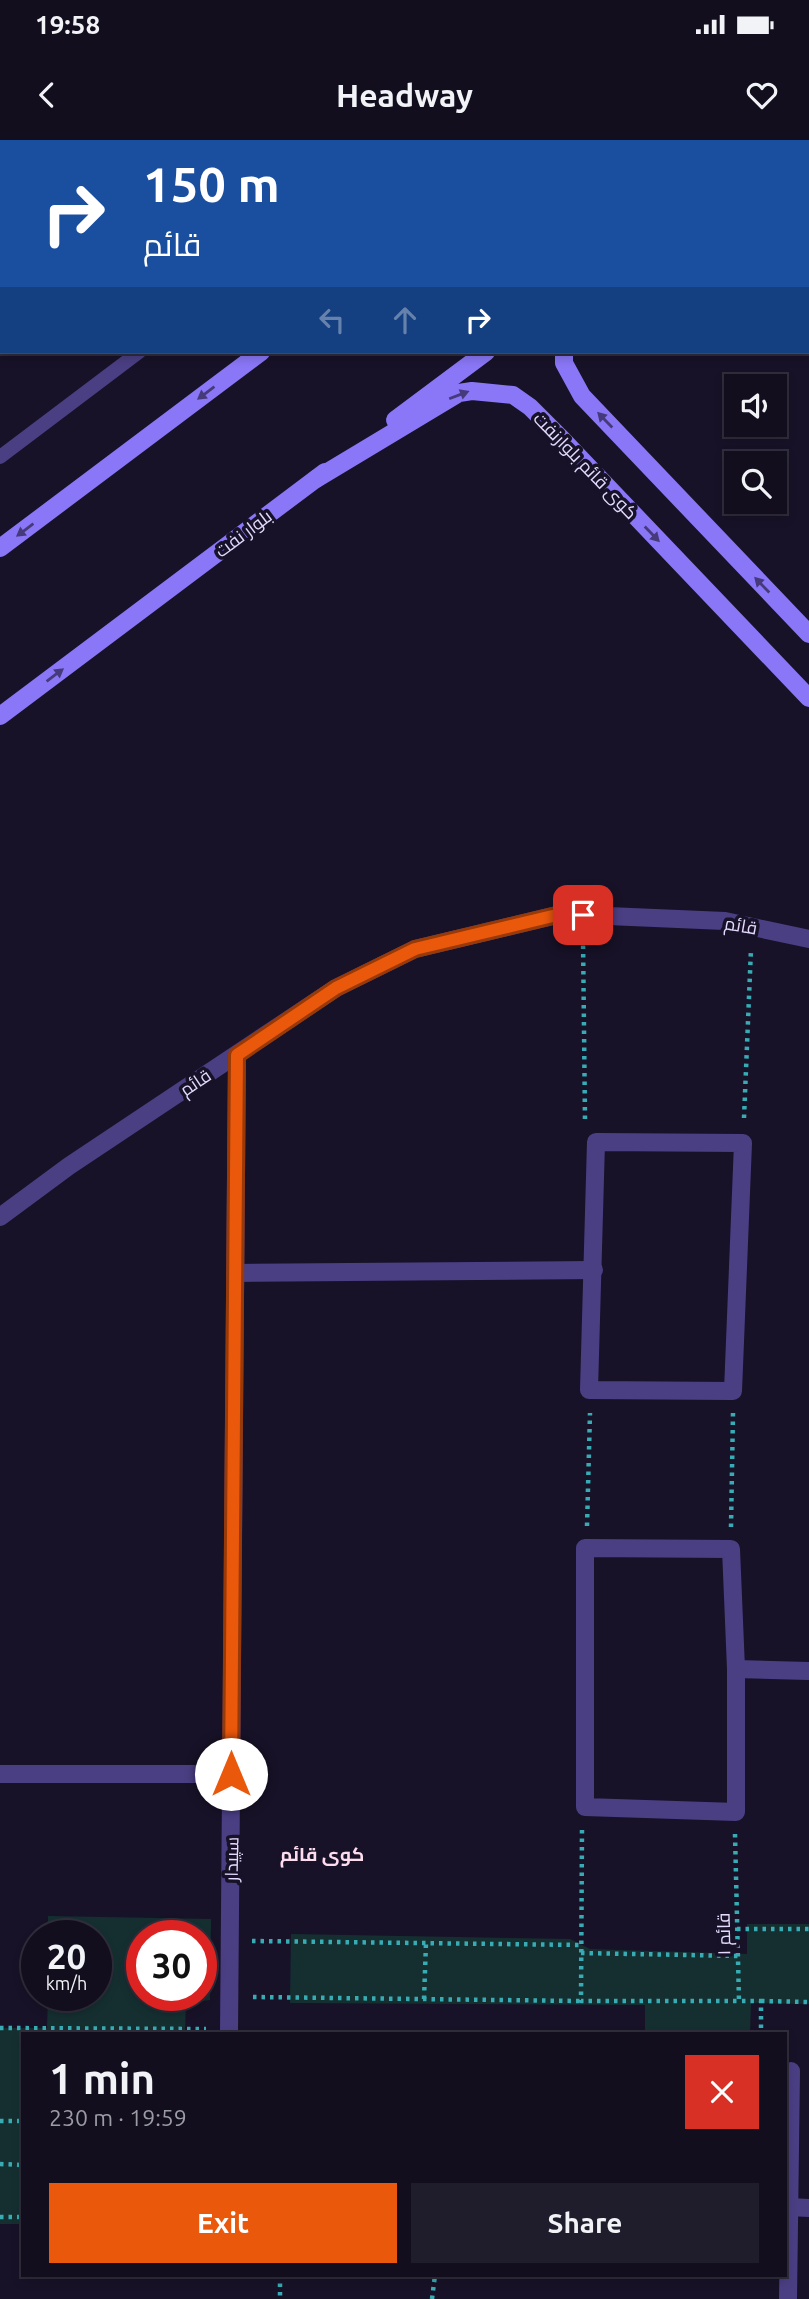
<!DOCTYPE html>
<meta charset="utf-8">
<style>
:root{--surface:#120e1e;--page:#1f1c2b;--text:#f1f3f6;--muted:#9c9ca4;--line:#312e3c;--accent:#ea580c}
body{margin:0;font-family:Ubuntu,Cairo,sans-serif;background:var(--page);color:var(--text);height:100vh;display:flex;flex-direction:column;font-size:26px;white-space:nowrap}
*{box-sizing:border-box;margin:0}
p{font-size:23px;color:var(--muted)}
.icon{flex:none;width:38px;height:38px;fill:none;stroke:currentColor;stroke-width:2;stroke-linecap:round;stroke-linejoin:round}
.map{position:relative;flex:1;overflow:hidden}
.side{position:absolute;left:21px;top:1892px;width:766px;height:245px;display:flex;flex-direction:column;background:var(--surface);border-radius:0px;box-shadow:0 4px 10px #0003,0 0 0 2px var(--line)}
.side>*{flex:none}
.hud{position:absolute;left:0px;top:0px;width:810px;height:214px;box-shadow:0 4px 10px #0003,0 0 0 2px var(--line);background:#1a4fa0;color:#fff;overflow:hidden}
.fabs{position:absolute;left:724px;top:234px;display:grid;gap:14px}
.fabs a{display:grid;place-items:center;width:63px;height:63px;border-radius:0px;background:var(--surface);box-shadow:0 4px 10px #0003,0 0 0 2px var(--line);font-size:35px}
.speed{position:absolute;left:21px;top:1780px;display:flex;gap:14px;font-size:35px;font-weight:700;text-align:center}
.speed>*{display:grid;place-content:center;width:91px;height:91px;border-radius:50%;background:var(--surface);box-shadow:0 4px 10px #0003,0 0 0 2px var(--line);line-height:1}
.speed small{font-size:18px;font-weight:400}
.speed .limit{border:10px solid #d22;background:#fff;color:#111}
.pin{position:absolute;display:grid;place-items:center;width:60px;height:60px;color:#fff;margin:-30px;border-radius:14px;box-shadow:0 4px 10px #0006}
.me{position:absolute;width:77px;margin:-38px;rotate:0deg;stroke-linejoin:round;filter:drop-shadow(0 0 5px #0008)}
.turn{display:flex;align-items:center;gap:24px;height:147px;padding:0 28px;font-size:32px}
.turn .icon{width:91px;height:91px;stroke-width:2.5}
.turn b{display:block;font-size:49px;line-height:60px}
.lanes{display:flex;align-items:center;height:66px;padding:0 28px;background:#0003;justify-content:center;gap:35px;direction:ltr}
.lanes .off{opacity:.35}
.round{display:grid;place-items:center;flex:none;width:74px;height:74px;border-radius:0px;background:var(--page)}
.headline{display:flex;align-items:center;justify-content:space-between;height:119px;padding:0 28px}
h1{font-size:42px;font-weight:700;line-height:52px}
.button{display:flex;gap:14px;margin-top:auto;padding:14px 28px}
.button a{flex:1;height:80px;border-radius:0px;background:var(--accent);color:#fff;font-size:28px;font-weight:700;line-height:80px;text-align:center}
.button a+a{background:var(--page);color:var(--text)}
.status{display:flex;justify-content:space-between;align-items:center;height:49px;padding:0 35px;background:var(--surface);direction:ltr}
.status svg{height:19px;fill:currentColor}
header{display:flex;justify-content:space-between;align-items:center;height:91px;padding:0 28px;background:var(--surface);font-size:32px;font-weight:700}
.map>svg:first-child{display:block}
.green{fill:#152f31;fill-rule:evenodd}
.lines{fill:none;stroke-linecap:round;stroke-linejoin:round}
.path{stroke:#37acb4;stroke-width:4.5;stroke-dasharray:3.5 5;stroke-linecap:butt}
.lane{stroke:#4b3f84;stroke-width:14}
.street{stroke:#4b3f84;stroke-width:18}
.secondary{stroke:#8a77f7;stroke-width:18}
.oneway{fill:#463a7b}
.route-casing{stroke:#983908;stroke-width:18}
.route{stroke:#ea580c;stroke-width:12}
.labels{text-anchor:middle;dominant-baseline:central;stroke-width:7;stroke-linejoin:round;paint-order:stroke}
.street-label{font-size:18px;fill:#e3dafd;stroke:#181228}
.neighbourhood-label{font-size:19px;font-weight:bold;fill:#fddced;stroke:#181228}
</style>
<div class="status"><b>19:58</b><svg viewBox="0 0 49 12"><path d="M0 12V9h3v3zM5 12V6h3v6zM10 12V3h3v9zM15 12V0h3v12zM26 1h20v11H26zM47 4h2v5h-2z"/></svg></div>
<header><svg class="icon" aria-label="back" viewBox="0 0 24 24"><path d="M15 5l-7 7 7 7"/></svg>Headway<svg class="icon" aria-label="heart" viewBox="0 0 24 24"><path d="M12 20l-8-8c-3-5 5-10 8-4 3-6 11-1 8 4z"/></svg></header>
<div class="map">
<svg width="809" height="2159" viewBox="0 0 809 2159">
<rect width="100%" height="100%" fill="#181228"/>
<g class="green">
<path d="M48,1776L211,1779L210,1860L186,1863L185,1893L23,1894V2084H0V1888H47L48,1855H96V1796L48,1795ZM142,1796H201V1855H142Z"/>
<path d="M747,1784H809V1864L751,1863L750,1893H645V1865L290,1863L291,1794L570,1799L590,1809L747,1814Z"/>
</g>
<g class="lines">
<g class="path">
<path d="M583,797L585,980"/>
<path d="M744,978L751,809"/>
<path d="M587,1386L590,1273"/>
<path d="M731,1387L733,1273"/>
<path d="M582,1690L581,1861H739"/>
<path d="M735,1694L739,1861H761V1894"/>
<path d="M737,1789H809"/>
<path d="M252,1801L581,1805"/>
<path d="M581,1813L738,1816"/>
<path d="M253,1857L581,1861"/>
<path d="M424,1859L426,1803"/>
<path d="M761,1861L809,1862"/>
<path d="M0,1888L206,1889"/>
<path d="M0,1981H23"/>
<path d="M0,2024L23,2025"/>
<path d="M0,2077H23"/>
<path d="M280,2135V2159"/>
<path d="M432,2159L435,2135"/>
</g>
<g class="lane">
<path d="M418,2L421,0"/>
<path d="M0,317L139,212"/>
</g>
<g class="street">
<path d="M596,1002L743,1003L733,1251L589,1250Z"/>
<path d="M0,1077L69,1026L336,848L415,809L561,774L725,781L809,799"/>
<path d="M235,1133L594,1130"/>
<path d="M585,1408L731,1409L736,1529V1672L585,1667Z"/>
<path d="M736,1529L809,1531"/>
<path d="M0,1634H231"/>
<path d="M229,1894L237,915"/>
<path d="M789,2067L809,2068"/>
<path d="M788,2159L791,1931"/>
</g>
<g class="secondary">
<path d="M568,2L570,0"/>
<path d="M808,8H809"/>
<path d="M564,212V223L582,256L809,494"/>
<path d="M395,280L486,212"/>
<path d="M316,339L459,253L472,251L513,255L530,267L559,296L809,558"/>
<path d="M0,408L261,212"/>
<path d="M0,576L325,332"/>
</g>
</g>
<defs><path id="oneway-solid" d="M-6-.8H1V-3.2L6.5 0L1 3.2V.8H-6Z" transform="scale(1.75)"/></defs>
<g class="oneway">
<use href="#oneway-solid" transform="translate(206 253) rotate(143)"/>
<use href="#oneway-solid" transform="translate(459 255) rotate(-21)"/>
<use href="#oneway-solid" transform="translate(605 280) rotate(-134)"/>
<use href="#oneway-solid" transform="translate(25 390) rotate(143)"/>
<use href="#oneway-solid" transform="translate(652 394) rotate(46)"/>
<use href="#oneway-solid" transform="translate(762 445) rotate(-134)"/>
<use href="#oneway-solid" transform="translate(55 535) rotate(-37)"/>
</g>
<g class="lines">
<g class="route-casing">
<path id="route" d="M231,1634L237,915L336,848L415,809L561,774L583,775"/>
</g>
<use href="#route" class="route"/>
</g>
<g class="labels">
<g class="street-label">
<text transform="translate(586 325) rotate(46)">کوی قائم بلوارنفت</text>
<text transform="translate(243 393) rotate(-37)">بلوار نفت</text>
<text transform="translate(741 785) rotate(10)">قائم</text>
<text transform="translate(195 942) rotate(-34)">قائم</text>
<text transform="translate(231 1719) rotate(-89)">سپیدار</text>
<text transform="translate(723 1794) rotate(-91)">قائم ۱</text>
</g>
<g class="neighbourhood-label">
<text x="322" y="1714">کوی قائم</text>
</g>
</g>
</svg>
<div class="fabs">
<a><svg class="icon" aria-label="sound" viewBox="0 0 24 24"><path d="M4 9h4l5-4v14l-5-4H4zM17 9q2 3 0 6"/></svg></a>
<a><svg class="icon" aria-label="search" viewBox="0 0 24 24"><circle cx="10" cy="10" r="6"/><path d="M15 15l6 6"/></svg></a>
</div>
<div class="speed"><div>20<small>km/h</small></div><div class="limit">30</div></div>
<div class="pin" style="left:583px;top:775px;background:#d93025"><svg class="icon" aria-label="arrive" viewBox="0 0 24 24"><path d="M6 21V4h12l-3 4 3 4H6"/></svg></div>
<svg class="me" style="left:231px;top:1634px" viewBox="-20 -20 40 40"><circle r="19" fill="#fff"/><path d="M0-13L10 11 0 6-10 11z" fill="#ea580c"/></svg>
<div class="hud">
<div class="turn"><svg class="icon" aria-label="right" viewBox="0 0 24 24"><path d="M7 20v-9h11M14 6l5 5-5 5"/></svg><div><b>150 m</b>قائم</div></div>
<div class="lanes"><svg class="icon off" aria-label="left" viewBox="0 0 24 24"><path d="M17 20v-9H6M10 6l-5 5 5 5"/></svg><svg class="icon off" aria-label="ahead" viewBox="0 0 24 24"><path d="M12 20V5M6 11l6-6 6 6"/></svg><svg class="icon" aria-label="right" viewBox="0 0 24 24"><path d="M7 20v-9h11M14 6l5 5-5 5"/></svg></div>
</div>
<section class="side">
<div class="headline"><div><h1>1 min</h1><p>230 m · 19:59</p></div><a class="round" style="background:#d93025;color:#fff"><svg class="icon" aria-label="close" viewBox="0 0 24 24"><path d="M6 6l12 12M18 6L6 18"/></svg></a></div>
<div class="button"><a>Exit</a><a>Share</a></div>
</section>
</div>
